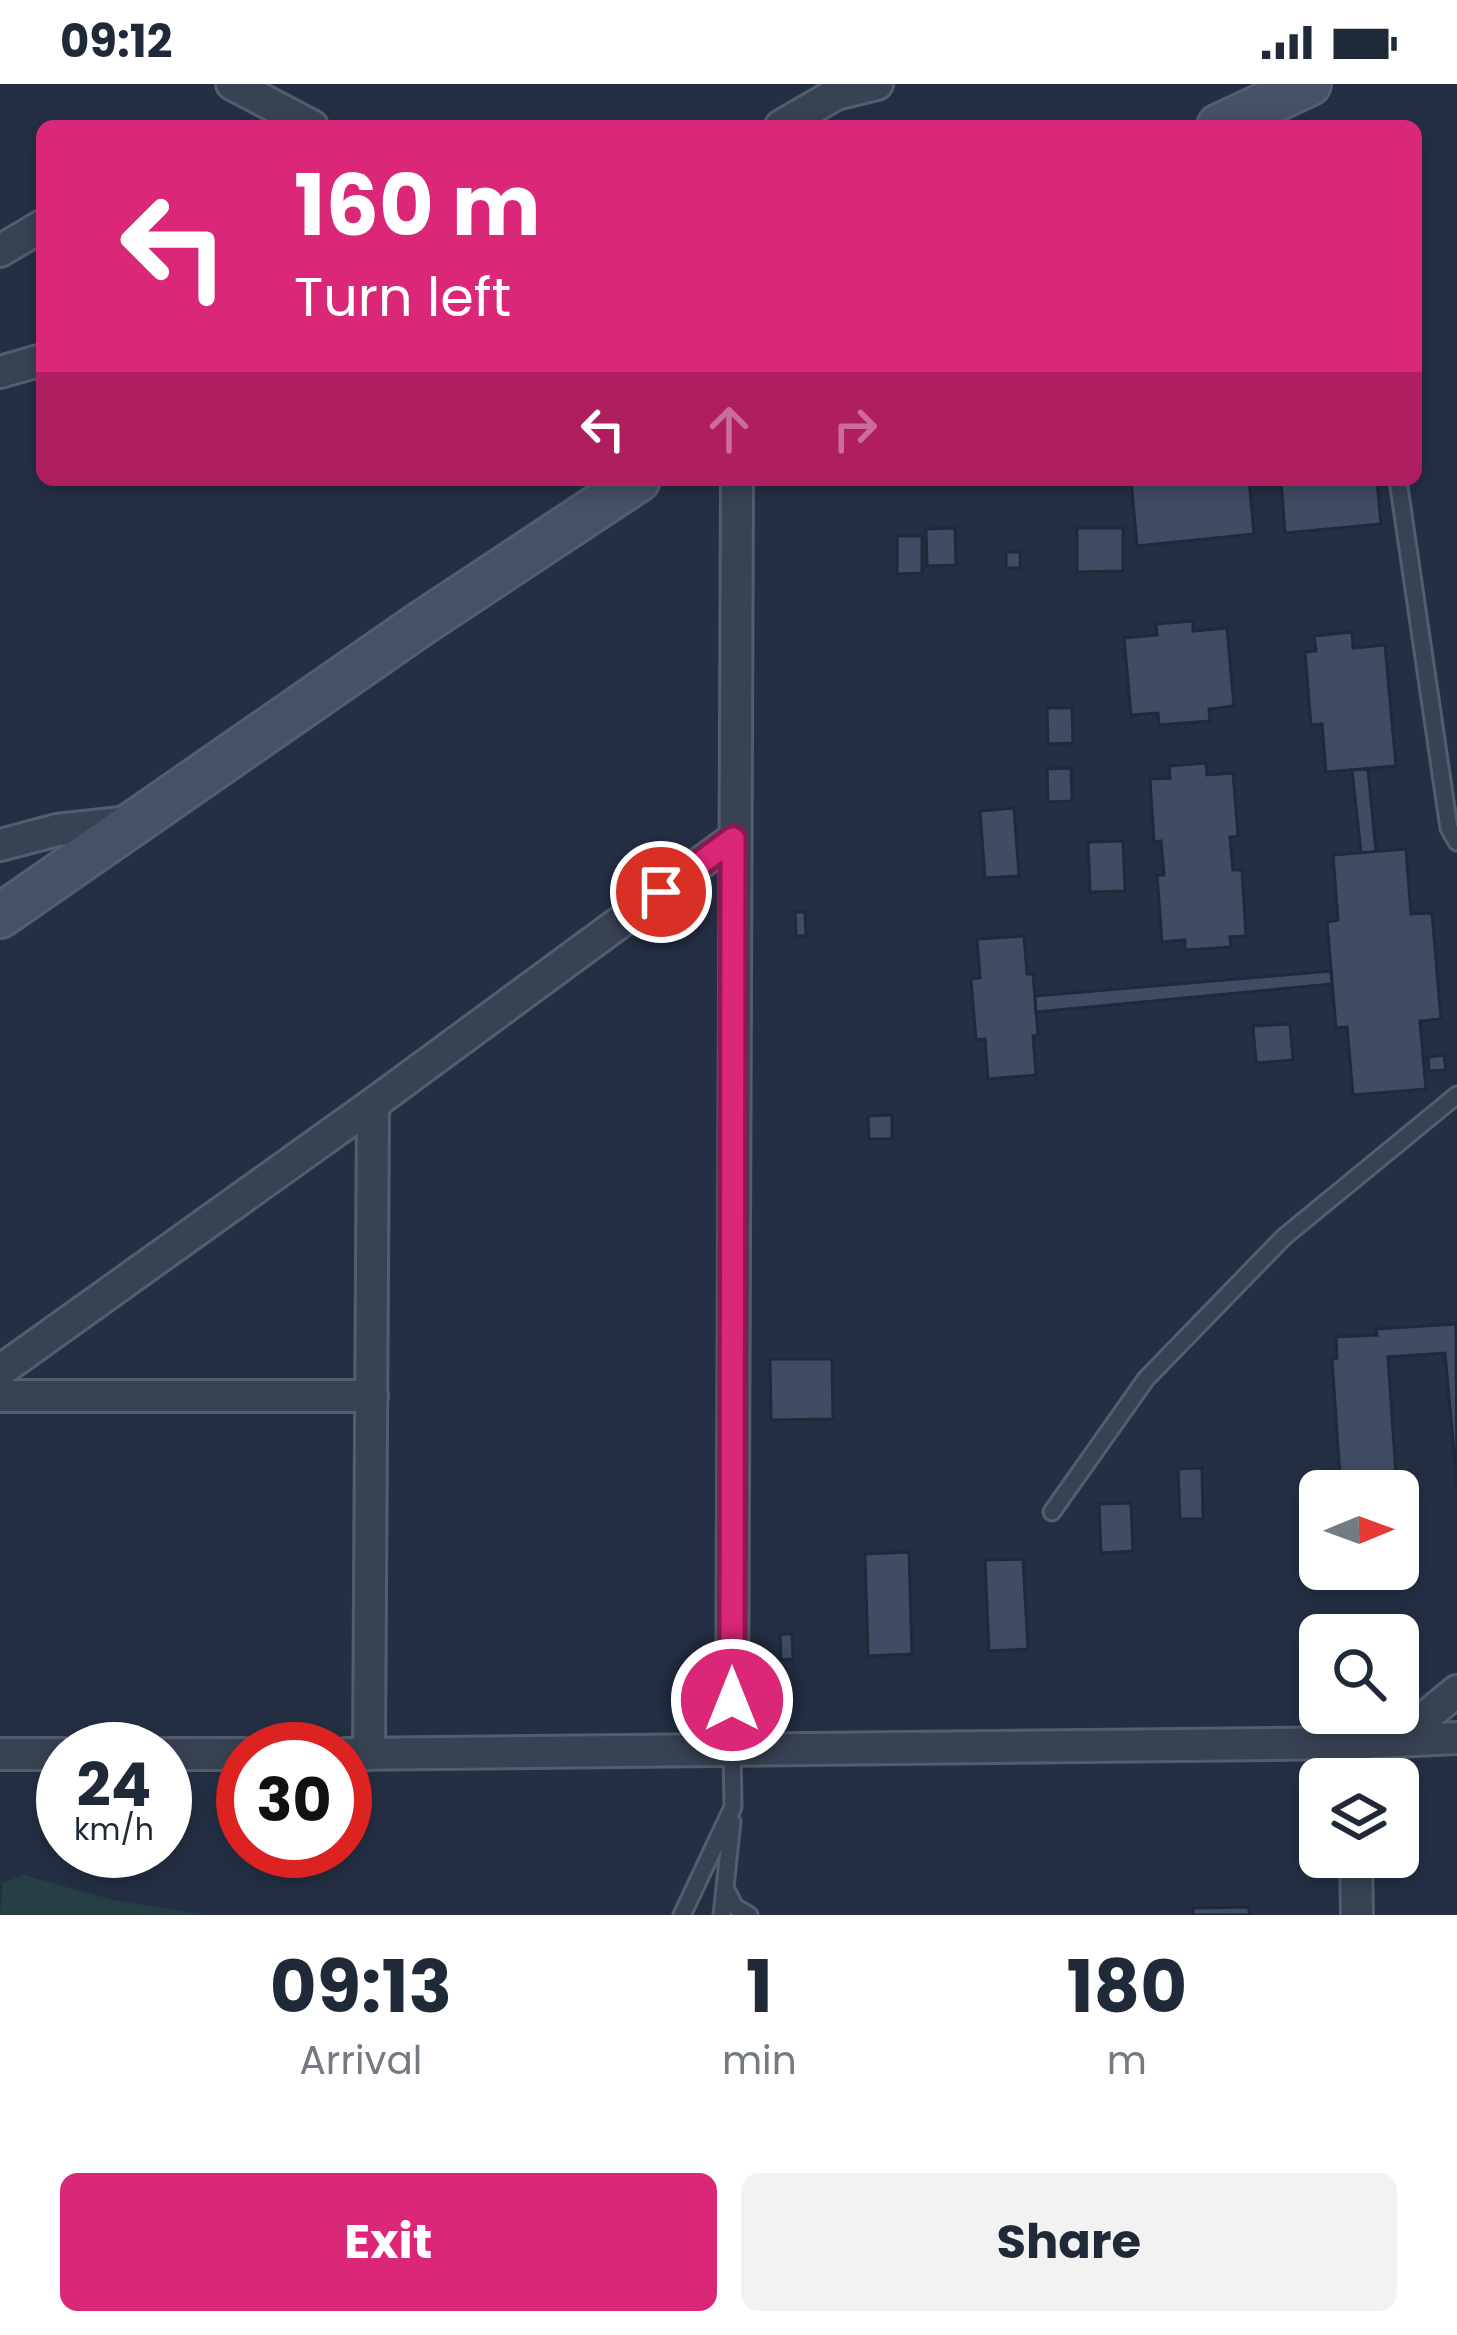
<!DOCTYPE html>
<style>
:root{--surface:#fff;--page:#f2f2f3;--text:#1f2937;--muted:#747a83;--accent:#db2777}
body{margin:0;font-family:Poppins,sans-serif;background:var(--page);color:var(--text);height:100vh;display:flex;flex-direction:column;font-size:45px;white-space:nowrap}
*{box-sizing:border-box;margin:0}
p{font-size:39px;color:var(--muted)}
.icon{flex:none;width:66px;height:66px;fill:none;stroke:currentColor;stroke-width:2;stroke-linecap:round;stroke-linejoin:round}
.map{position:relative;height:1831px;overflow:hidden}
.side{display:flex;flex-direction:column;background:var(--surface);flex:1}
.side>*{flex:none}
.hud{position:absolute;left:36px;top:36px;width:1386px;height:366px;border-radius:18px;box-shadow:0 6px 18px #0003;background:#db2777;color:#fff;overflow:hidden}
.needle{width:78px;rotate:89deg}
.fabs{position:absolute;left:1299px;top:1386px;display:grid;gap:24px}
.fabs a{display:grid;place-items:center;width:120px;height:120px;border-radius:18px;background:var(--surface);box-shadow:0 6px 18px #0003;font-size:60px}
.speed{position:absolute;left:36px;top:1638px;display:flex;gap:24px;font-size:60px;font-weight:700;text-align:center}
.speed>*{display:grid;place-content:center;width:156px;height:156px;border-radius:50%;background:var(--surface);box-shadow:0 6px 18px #0003;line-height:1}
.speed small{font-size:30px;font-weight:400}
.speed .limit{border:18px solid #d22;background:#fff;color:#111}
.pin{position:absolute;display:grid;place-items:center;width:102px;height:102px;color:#fff;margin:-51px;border:6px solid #fff;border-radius:50%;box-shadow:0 3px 12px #0007}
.me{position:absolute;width:132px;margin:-66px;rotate:0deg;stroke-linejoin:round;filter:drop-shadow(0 0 9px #0008)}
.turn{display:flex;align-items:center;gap:42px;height:252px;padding:0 60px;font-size:54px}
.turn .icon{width:156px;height:156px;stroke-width:2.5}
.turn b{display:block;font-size:84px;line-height:102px}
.lanes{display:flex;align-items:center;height:114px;padding:0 60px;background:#0003;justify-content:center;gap:60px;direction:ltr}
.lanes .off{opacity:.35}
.eta{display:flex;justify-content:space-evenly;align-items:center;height:204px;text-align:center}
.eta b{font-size:72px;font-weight:700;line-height:84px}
.primary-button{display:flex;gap:24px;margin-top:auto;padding:24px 60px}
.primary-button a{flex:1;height:138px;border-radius:18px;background:var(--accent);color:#fff;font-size:48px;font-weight:700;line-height:138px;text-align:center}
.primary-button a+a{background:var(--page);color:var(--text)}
.status{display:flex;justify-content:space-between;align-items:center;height:84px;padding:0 60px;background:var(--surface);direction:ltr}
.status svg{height:33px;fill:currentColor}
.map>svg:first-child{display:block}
.green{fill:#263f45}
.building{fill:#404c64;stroke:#1f293a;stroke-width:3}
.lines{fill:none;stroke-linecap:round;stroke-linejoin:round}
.lane-casing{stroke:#545d6d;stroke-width:21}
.street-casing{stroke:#545d6d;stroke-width:36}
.secondary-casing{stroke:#545d6d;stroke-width:48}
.lane{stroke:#384253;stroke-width:15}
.street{stroke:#384253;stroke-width:30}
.secondary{stroke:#465066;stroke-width:42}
.route-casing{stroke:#8e194d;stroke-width:30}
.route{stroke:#db2777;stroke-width:21}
</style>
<div class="status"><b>09:12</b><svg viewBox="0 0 49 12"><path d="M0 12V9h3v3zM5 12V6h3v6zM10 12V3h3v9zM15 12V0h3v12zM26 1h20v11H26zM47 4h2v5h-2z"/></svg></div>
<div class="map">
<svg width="1457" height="1831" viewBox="0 0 1457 1831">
<rect width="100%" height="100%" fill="#242f44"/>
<path class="green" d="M24,1791L113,1816L203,1831H0L3,1799Z"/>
<g class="building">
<path d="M1131,396H1249L1254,450L1137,462Z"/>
<path d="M1281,396H1377L1381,440L1285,449Z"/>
<path d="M955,444L956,481L927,482L926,445Z"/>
<path d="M1077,444H1123V487L1077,488Z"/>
<path d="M897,452H922V489L897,490Z"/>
<rect x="1006" y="468" width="14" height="16"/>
<path d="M1193,537V547L1227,544L1234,622L1209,625L1210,637L1159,641L1158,629L1131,631L1124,554L1157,551L1156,540Z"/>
<path d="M1352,548L1353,564L1385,561L1396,682L1326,688L1322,640L1311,641L1305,568L1316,567L1314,552Z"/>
<path d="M1047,624H1072L1073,659L1048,660Z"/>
<path d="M1206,679L1207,691L1233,689L1238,752L1230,753L1233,786H1242L1246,852L1230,853L1231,863L1185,866V856L1162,858L1157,791H1164L1161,757L1154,758L1150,695L1170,694L1169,682Z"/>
<path d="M1071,684L1072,717L1048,718L1047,685Z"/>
<path d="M1368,685L1376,768L1361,769L1352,686Z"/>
<path d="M1014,724L1019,792L985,794L980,727Z"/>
<path d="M1123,757L1125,807L1090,808L1088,758Z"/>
<path d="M1406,765L1411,830L1432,829L1441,935L1420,937L1426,1005L1353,1011L1347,943L1336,944L1327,838L1338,836L1333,771Z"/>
<path d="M795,828H805L806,852H796Z"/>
<path d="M1024,852L1027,890H1033L1038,951L1033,952L1036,991L988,995L985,955L976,956L971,895L980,894L977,855Z"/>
<path d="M1331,887L1332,900L1036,928L1035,912Z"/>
<path d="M1290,940L1293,976L1256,979L1253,942Z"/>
<path d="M1444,971L1446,986L1429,987L1428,973Z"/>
<path d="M892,1031V1055H869L868,1032Z"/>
<path d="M1456,1240L1457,1402L1445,1269L1388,1273L1397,1405L1341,1407L1332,1275L1337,1274L1336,1253L1377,1251L1376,1245Z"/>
<path d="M770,1275H832L833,1335L771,1336Z"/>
<path d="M1202,1384L1203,1435H1180L1178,1385Z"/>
<path d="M1131,1419L1133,1467L1101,1469L1099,1420Z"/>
<path d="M909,1468L912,1570L868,1572L865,1470Z"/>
<path d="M1023,1475L1028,1565L989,1567L985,1476Z"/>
<path d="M780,1550H792L793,1575L781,1576Z"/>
<path d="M1249,1823V1831H1193V1824Z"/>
</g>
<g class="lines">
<g class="lane-casing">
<g id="lane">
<path d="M1398,396L1445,717L1449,744L1457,758"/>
<path d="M1052,1428L1146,1295L1284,1153L1457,1011"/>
<path d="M726,1806L735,1823L749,1831"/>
<path d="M682,1831L733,1723L732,1666"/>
<path d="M722,1831L732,1738"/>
</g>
</g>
<g class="street-casing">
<g id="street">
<path d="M232,0L312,42"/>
<path d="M781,42L836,10L877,0"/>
<path d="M0,167L42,142"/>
<path d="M0,288L42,276"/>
<path d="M0,761L57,746L130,738"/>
<path d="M0,1287L373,1020L733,755"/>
<path d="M0,1312H372"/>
<path d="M1396,1657L1457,1607"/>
<path d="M1354,1659L1355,1695"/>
<path d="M732,1664L737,396"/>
<path d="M0,1670H63"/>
<path d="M165,1670H243"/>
<path d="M345,1670L1354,1659L1457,1654"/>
<path d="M369,1670L373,1020"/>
<path d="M1356,1773L1357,1831"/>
</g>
</g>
<g class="secondary-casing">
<g id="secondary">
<path d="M1219,42L1309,0"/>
<path d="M0,832L422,539L638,396"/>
</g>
</g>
<use href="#lane" class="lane"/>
<use href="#street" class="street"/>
<use href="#secondary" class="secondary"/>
</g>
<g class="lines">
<g class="route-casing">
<path id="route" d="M661,808L733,755L732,1616"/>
</g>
<use href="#route" class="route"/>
</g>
</svg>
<div class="fabs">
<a><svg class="needle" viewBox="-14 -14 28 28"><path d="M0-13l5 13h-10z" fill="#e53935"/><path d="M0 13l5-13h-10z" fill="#747a83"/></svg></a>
<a><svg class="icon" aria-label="search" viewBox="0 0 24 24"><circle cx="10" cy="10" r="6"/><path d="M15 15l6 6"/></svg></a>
<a><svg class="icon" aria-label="layers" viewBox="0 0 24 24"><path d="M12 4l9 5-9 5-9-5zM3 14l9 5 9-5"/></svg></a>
</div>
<div class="speed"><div>24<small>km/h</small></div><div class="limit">30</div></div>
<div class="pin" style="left:661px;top:808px;background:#d93025"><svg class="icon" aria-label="arrive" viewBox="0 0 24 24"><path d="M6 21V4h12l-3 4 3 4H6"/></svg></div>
<svg class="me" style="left:732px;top:1616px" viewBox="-20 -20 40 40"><circle r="17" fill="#db2777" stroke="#fff" stroke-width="3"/><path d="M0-11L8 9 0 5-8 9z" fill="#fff"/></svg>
<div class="hud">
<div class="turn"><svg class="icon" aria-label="left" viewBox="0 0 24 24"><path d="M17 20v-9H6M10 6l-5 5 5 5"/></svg><div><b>160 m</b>Turn left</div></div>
<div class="lanes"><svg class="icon" aria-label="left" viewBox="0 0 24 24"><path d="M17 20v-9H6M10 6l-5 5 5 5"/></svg><svg class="icon off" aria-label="ahead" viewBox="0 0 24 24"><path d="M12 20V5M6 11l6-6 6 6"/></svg><svg class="icon off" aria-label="right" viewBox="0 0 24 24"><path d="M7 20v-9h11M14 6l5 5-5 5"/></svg></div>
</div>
</div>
<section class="side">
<div class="eta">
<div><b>09:13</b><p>Arrival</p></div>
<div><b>1</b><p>min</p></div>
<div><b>180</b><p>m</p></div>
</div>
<div class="primary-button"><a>Exit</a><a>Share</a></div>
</section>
